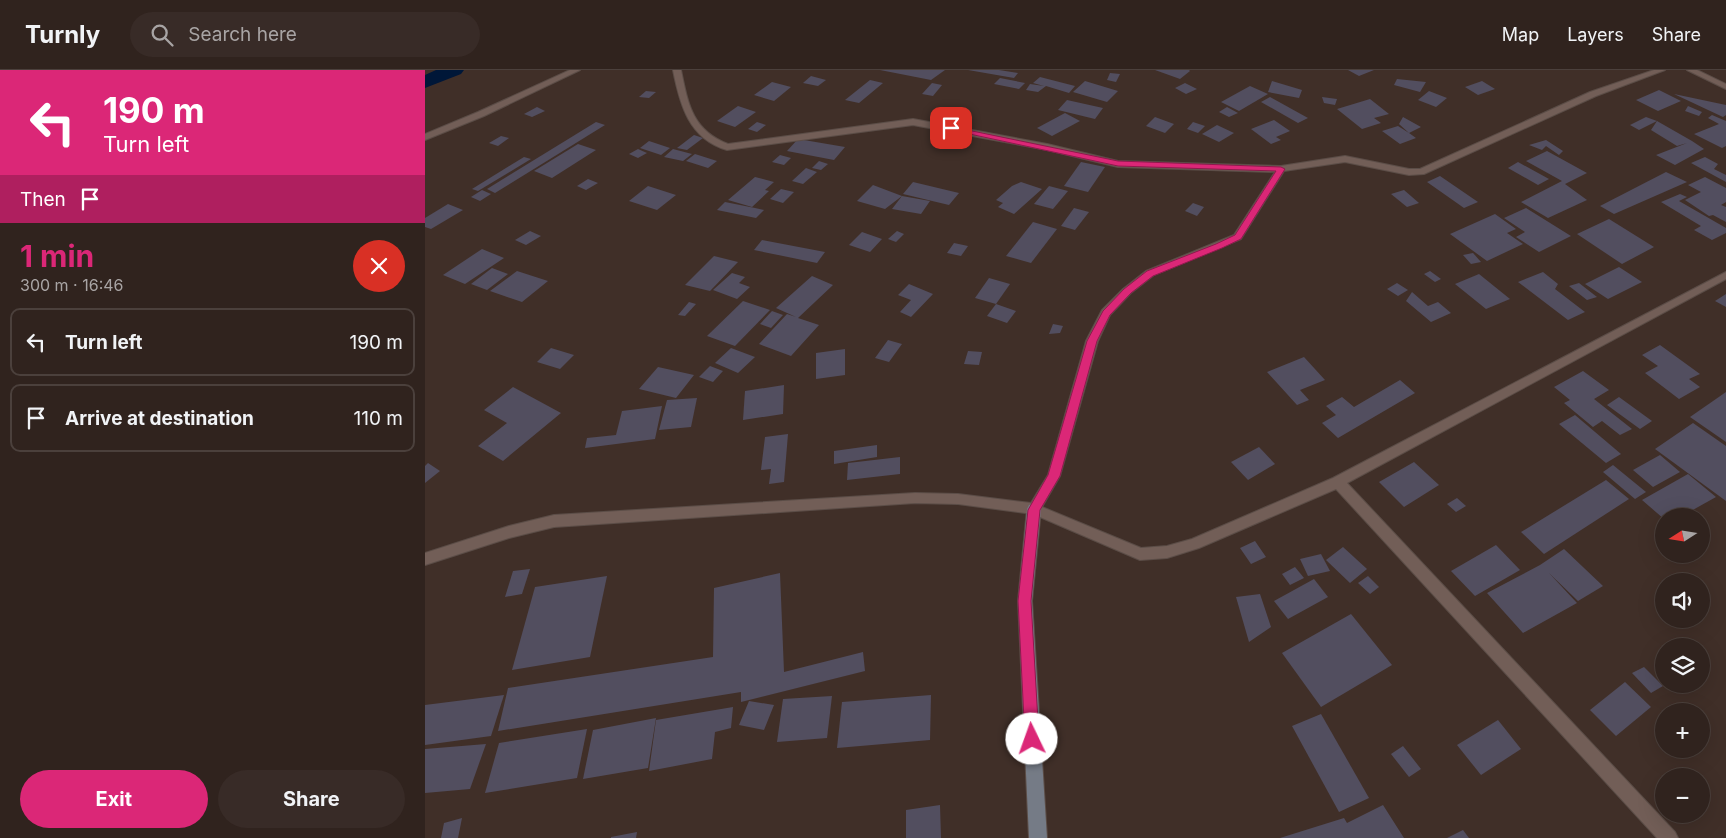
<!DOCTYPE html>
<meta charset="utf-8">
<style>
:root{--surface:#30231e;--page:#382b27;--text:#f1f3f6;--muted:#a8a4a4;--line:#4b403c;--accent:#db2777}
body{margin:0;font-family:Inter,sans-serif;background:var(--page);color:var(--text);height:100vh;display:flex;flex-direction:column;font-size:19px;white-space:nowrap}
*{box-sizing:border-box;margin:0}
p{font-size:16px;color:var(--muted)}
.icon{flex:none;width:28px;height:28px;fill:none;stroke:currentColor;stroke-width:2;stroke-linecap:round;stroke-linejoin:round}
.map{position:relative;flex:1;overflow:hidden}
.panel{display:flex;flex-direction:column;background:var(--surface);width:425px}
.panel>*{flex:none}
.guide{background:#db2777;color:#fff;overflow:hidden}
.needle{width:32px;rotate:258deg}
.tools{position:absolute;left:1230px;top:438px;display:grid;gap:10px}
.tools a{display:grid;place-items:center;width:55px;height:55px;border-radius:50%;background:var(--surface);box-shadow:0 5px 20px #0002,0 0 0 1px var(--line);font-size:25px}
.pin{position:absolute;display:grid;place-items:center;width:42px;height:42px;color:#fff;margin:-21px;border-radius:10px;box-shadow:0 2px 8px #0006}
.me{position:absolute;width:55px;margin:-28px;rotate:357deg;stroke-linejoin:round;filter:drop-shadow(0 0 4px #0008)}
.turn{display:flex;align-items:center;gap:18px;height:105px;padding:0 20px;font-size:22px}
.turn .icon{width:65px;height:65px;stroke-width:2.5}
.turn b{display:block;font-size:35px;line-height:42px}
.then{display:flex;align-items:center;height:48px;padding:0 20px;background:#0003;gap:10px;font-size:19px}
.round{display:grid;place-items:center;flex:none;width:52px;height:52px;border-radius:26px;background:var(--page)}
.summary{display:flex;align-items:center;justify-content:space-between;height:85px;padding:0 20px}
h1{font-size:30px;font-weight:700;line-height:38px;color:var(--accent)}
.primary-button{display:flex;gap:10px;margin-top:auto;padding:10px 20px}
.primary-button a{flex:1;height:58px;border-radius:30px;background:var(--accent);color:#fff;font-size:20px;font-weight:700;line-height:58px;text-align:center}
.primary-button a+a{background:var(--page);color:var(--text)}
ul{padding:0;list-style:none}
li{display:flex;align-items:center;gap:15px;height:68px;margin:0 10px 8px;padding:0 10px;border:2px solid var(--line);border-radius:10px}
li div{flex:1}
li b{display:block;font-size:19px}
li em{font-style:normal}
header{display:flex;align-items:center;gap:30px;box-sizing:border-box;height:70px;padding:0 25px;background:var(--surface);border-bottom:1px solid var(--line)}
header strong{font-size:24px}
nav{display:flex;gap:28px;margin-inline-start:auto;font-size:18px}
.search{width:350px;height:45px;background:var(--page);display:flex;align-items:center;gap:12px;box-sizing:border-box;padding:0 18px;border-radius:28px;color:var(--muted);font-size:19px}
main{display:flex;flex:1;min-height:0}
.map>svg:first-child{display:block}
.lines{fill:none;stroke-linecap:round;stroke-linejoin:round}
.canal{fill:#001738;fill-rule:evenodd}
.building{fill:#524e5f}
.street-casing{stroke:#5b4d47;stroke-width:2}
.secondary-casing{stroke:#5b4d47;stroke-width:2}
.street{fill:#725e57;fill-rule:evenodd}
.secondary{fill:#757b86;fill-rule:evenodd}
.route{fill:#db2777;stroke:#8e194d}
</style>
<header>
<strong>Turnly</strong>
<div class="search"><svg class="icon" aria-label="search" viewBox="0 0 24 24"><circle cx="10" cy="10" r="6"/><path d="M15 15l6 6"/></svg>Search here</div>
<nav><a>Map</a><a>Layers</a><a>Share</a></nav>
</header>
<main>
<section class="panel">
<div class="guide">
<div class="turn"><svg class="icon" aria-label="left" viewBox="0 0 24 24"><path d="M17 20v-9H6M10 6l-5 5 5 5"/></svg><div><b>190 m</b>Turn left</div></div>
<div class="then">Then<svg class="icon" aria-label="arrive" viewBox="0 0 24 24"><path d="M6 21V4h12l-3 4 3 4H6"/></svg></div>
</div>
<div class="summary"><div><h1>1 min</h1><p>300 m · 16:46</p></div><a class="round" style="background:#d93025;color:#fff"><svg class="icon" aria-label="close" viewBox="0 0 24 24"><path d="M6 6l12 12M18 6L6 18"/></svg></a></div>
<ul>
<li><svg class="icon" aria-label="left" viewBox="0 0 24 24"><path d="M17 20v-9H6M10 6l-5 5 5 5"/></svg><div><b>Turn left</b></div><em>190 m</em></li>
<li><svg class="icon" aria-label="arrive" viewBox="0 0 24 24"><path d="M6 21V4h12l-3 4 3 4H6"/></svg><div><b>Arrive at destination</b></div><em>110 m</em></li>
</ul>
<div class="primary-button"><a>Exit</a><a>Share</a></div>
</section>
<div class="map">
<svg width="1301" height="768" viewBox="0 0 1301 768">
<rect width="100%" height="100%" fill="#402f28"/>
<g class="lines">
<path class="canal" d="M11,0H39L36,4L0,18V5Z"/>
</g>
<g class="building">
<path d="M455,0H520L506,10Z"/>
<path d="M543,0H574L593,3L589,8Z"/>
<path d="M730,0H764L765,1L755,9Z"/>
<path d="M923,0H949L934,6Z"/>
<path d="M685,3L695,4L691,12L682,10Z"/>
<path d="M386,6L401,10L393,16L378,13Z"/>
<path d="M615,7L650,16L644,23L621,16L613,22L601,20L605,14L619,16L608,13Z"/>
<path d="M575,8L600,13L594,19L569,14Z"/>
<path d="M972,9L1001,12L995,22L969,15Z"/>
<path d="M445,10L458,13L434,33L420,30Z"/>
<path d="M660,11L693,21L682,32L648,22Z"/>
<path d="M847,11L877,20L874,28L843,22Z"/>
<path d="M1057,11L1070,19L1053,25L1040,17Z"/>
<path d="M347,12L366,17L349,31L329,25Z"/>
<path d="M507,13L517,15L508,26L497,24Z"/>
<path d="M760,13L772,19L761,24L750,18Z"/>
<path d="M825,16L843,24L814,41L796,32Z"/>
<path d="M1234,20L1256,31L1233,41L1211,30Z"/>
<path d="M221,21L231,22L224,28L214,27Z"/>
<path d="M1004,21L1022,28L1011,37L993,30Z"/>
<path d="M1249,24L1301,35V45L1298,47Z"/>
<path d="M845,27L883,48L873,53L836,32Z"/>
<path d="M897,27L912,29L910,35L899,33Z"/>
<path d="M945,29L964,44L949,48L956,53L937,59L912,39Z"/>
<path d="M642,30L678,38L670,49L633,40Z"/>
<path d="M313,36L331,42L310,57L292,51Z"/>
<path d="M1263,36L1277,42L1274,46L1260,41Z"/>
<path d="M112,37L120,41L107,47L99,44Z"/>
<path d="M802,37L813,43L804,47L794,42Z"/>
<path d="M640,43L655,51L627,66L612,58Z"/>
<path d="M1287,45L1301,51V76L1297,78L1269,64L1294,54L1283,48Z"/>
<path d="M730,47L749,54L740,63L721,56Z"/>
<path d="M978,47L996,57L984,63L991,68L975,74L957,61L973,56L984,63L974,54Z"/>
<path d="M1221,47L1232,51L1214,60L1205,55Z"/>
<path d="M849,50L865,61L851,67L856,70L846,74L826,59Z"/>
<path d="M1232,51L1267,71L1279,79L1250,95L1231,85L1262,73L1252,76L1226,60Z"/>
<path d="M171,52L180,55L70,123L62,119Z"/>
<path d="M332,52L341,55L332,62L323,59Z"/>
<path d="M768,52L780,56L773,63L762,59Z"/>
<path d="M792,55L809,63L794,72L777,64Z"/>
<path d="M269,65L278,68L262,80L252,78Z"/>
<path d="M76,66L84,68L73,76L64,73Z"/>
<path d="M373,69L420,77L409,90L362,81Z"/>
<path d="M1121,70L1138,81L1134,85L1121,76L1117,80L1104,75Z"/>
<path d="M224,71L245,78L236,85L215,78Z"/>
<path d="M153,74L171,80L127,108L109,101Z"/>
<path d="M213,79L222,83L213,88L204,84Z"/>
<path d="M248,79L267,84L258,91L239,87Z"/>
<path d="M1122,81L1162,103L1140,114L1162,130L1123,148L1096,132L1137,111L1101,91Z"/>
<path d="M270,84L292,91L283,98L261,91Z"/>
<path d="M355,85L366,88L359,95L347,92Z"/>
<path d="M99,87L106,89L53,121L47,119Z"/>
<path d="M1280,87L1293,94L1289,99L1301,105V112L1266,93Z"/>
<path d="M394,91L403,94L396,100L387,98Z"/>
<path d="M656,92L680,97L663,122L639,116Z"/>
<path d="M1093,92L1124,109L1113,115L1083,98Z"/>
<path d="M381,98L392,102L378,114L367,111Z"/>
<path d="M1241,102L1262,112L1189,144L1175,136Z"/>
<path d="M1015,106L1053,132L1039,138L1002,112Z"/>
<path d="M330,107L349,112L340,120L344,121L327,137L303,130Z"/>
<path d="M1280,107L1301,118V132L1296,135L1301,137V152L1288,145L1284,146L1260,130L1276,122L1263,115Z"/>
<path d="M163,109L173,113L161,120L152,116Z"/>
<path d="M488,112L534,123L524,135L478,124Z"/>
<path d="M596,112L617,119L589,144L573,137L578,133L571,130L587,116Z"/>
<path d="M448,115L477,126L505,131L496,144L467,139L477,126L460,139L432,131Z"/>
<path d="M223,116L251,125L232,140L204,131Z"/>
<path d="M624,116L643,121L628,139L609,134Z"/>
<path d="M356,119L369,122L358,133L345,129Z"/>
<path d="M57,120L66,124L55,131L46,127Z"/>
<path d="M979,120L994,133L982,137L966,124Z"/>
<path d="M1255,124L1262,127L1254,131L1301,158V163L1287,170L1269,160L1276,156L1236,132Z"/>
<path d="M300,132L330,138L339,140L331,148L292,140Z"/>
<path d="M768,133L779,137L772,146L760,141Z"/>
<path d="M23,134L38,140L6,159L0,157V148Z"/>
<path d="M649,138L664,142L650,160L636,156Z"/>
<path d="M1101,138L1146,166L1114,182L1091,167L1100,162L1079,148Z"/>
<path d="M1070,144L1091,159L1082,163L1098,174L1062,191L1025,164Z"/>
<path d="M1184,149L1229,177L1197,194L1152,164Z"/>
<path d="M608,152L632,159L606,193L581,186Z"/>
<path d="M105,161L116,166L101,175L90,170Z"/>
<path d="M472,161L479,164L471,172L463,169Z"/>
<path d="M437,162L457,169L445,182L424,175Z"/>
<path d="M337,170L400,182L392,193L329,180Z"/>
<path d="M529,173L543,176L536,186L522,183Z"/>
<path d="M57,179L79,188L40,214L18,205Z"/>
<path d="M1048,183L1056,192L1046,194L1038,185Z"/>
<path d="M289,186L313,192L285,221L260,215Z"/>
<path d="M1194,197L1217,212L1183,229L1160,214Z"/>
<path d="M67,198L83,204L62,220L46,214Z"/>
<path d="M92,201L123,211L97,232L65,221Z"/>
<path d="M1005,201L1016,209L1010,212L999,204Z"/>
<path d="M1118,202L1133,214L1130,219L1160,242L1143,250L1093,212Z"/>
<path d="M307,203L320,207L314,213L325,217L312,229L288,220Z"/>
<path d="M1054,204L1085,229L1061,239L1030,214Z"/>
<path d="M387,206L408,215L373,248L394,255L366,286L334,274L362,244L371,247L351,238Z"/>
<path d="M564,208L585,214L571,234L550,228Z"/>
<path d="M972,213L983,220L973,226L962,219Z"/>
<path d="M1154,213L1172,227L1162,230L1144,216Z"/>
<path d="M484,214L508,224L486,247L475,242L486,230L473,225Z"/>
<path d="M987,222L1003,236L1013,232L1026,243L1006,252L981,231Z"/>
<path d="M1301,224V237L1290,231Z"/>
<path d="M318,231L345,240L310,276L282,266Z"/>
<path d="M264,232L271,234L260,246L253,245Z"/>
<path d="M571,234L591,241L582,253L562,246Z"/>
<path d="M347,241L358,245L346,258L335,254Z"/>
<path d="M628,254L638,256L635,263L624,264Z"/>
<path d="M463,270L477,274L464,292L450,288Z"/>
<path d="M1235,275L1275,304L1264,309L1275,317L1254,329L1220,303L1233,296L1217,285Z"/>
<path d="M126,278L149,285L135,299L112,292Z"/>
<path d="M306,278L330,287L313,303L290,293Z"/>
<path d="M420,279V305L391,309V283Z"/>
<path d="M543,281L557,282L554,295L539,294Z"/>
<path d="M879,287L900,310L875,320L884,330L872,335L842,302Z"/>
<path d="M285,296L298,301L288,312L274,307Z"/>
<path d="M233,297L269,305L251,328L214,319Z"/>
<path d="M1158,301L1184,320L1169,329L1207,359L1195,365L1177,351L1168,357L1139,333L1145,330L1129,317Z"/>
<path d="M975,310L990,323L913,368L897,353L911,345L901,336L917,327L929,337Z"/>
<path d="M359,315L358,344L318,350L320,321Z"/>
<path d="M88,317L136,343L78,391L53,376L82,353L59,340Z"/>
<path d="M1301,322V372L1265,347Z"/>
<path d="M1194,327L1227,351L1215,359L1182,335Z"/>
<path d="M272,328L266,357L234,360L242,330Z"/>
<path d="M237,336L230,369L160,378L162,368L191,365L197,341Z"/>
<path d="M1150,345L1196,384L1181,393L1134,354Z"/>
<path d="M1268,353L1301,376V431L1230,379Z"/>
<path d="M363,364L359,412L344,414L346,399L336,400L340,367Z"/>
<path d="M452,375V387L409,394V381Z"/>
<path d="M834,377L850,394L823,410L806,392Z"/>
<path d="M1235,385L1255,402L1228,417L1208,400Z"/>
<path d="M475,387V404L422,410L423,393Z"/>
<path d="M989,392L1014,415L979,437L954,412Z"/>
<path d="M3,393L15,401L0,413V396Z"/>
<path d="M1188,395L1221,422L1210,429L1178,402Z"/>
<path d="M1263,404L1291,427L1257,446H1239V449L1217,430Z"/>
<path d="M1181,410L1204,429L1119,484L1096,462Z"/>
<path d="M1032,428L1041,436L1031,442L1022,434Z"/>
<path d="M830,471L841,487L826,494L815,478Z"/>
<path d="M1071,475L1095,500L1050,526L1026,501Z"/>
<path d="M918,477L942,499L925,513L901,490Z"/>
<path d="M1139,479L1178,516L1153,531L1124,503L1152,533L1098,563L1062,523L1115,495Z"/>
<path d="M896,484L905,501L883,506L875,489Z"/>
<path d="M870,497L879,508L865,515L857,504Z"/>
<path d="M105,499L97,524L80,527L88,501Z"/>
<path d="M355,503L359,602L438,582L440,601L316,632V622L73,661L83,618L288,587L289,518Z"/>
<path d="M182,506L165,587L87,600L110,517Z"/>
<path d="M943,506L954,517L945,524L933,513Z"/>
<path d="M889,509L903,527L863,549L849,531Z"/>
<path d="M835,524L846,557L824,572L811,527Z"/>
<path d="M926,544L967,595L896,637L857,583Z"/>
<path d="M1219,597L1238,616L1226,623L1207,603Z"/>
<path d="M1200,612L1226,637L1191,666L1165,640Z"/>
<path d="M79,625L66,666L0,675V635Z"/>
<path d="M506,625L505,670L412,678L417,632Z"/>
<path d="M407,626L402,668L352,672L358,629Z"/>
<path d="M324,631L349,635L339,660L314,655Z"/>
<path d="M308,637L306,658L290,662L287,689L224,701L231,650Z"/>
<path d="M896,644L944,728L914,742L867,656Z"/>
<path d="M231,648L223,698L158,709L168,660Z"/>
<path d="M1073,650L1096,679L1056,705L1032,675Z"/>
<path d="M162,659L152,708L60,723L74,673Z"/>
<path d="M61,674L45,719L0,723V679Z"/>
<path d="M978,676L996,699L984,707L966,684Z"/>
<path d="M515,735L516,768H481V740Z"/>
<path d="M958,735L979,768H855L919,748L922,753Z"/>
<path d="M37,748L33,768H16L19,753Z"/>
<path d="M1038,760L1044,768H1022Z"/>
<path d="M212,762L211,768H186V767Z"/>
</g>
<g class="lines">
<g class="street-casing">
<g id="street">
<path d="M145,0H155L59,46L0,70V64L53,42Z"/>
<path d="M248,0H256C263,34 267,60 303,74L488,49L622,74L693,91L856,96L920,86L984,99H995L1165,22L1229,0H1240L1171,26L999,104L984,105L920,92L859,101L816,169L729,205L706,223L685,245L673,271L635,406L617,437L716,478L742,476L767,469L908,408L1301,202V209L922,413L1250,762L1253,768H1232L911,419L774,478L742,488L715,490L608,444L533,434L490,433L129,457L84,468L0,495V483L84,456L129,445L490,423L533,424L606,433L623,405L661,271L677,240L698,219L721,201L809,165L850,102L693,97L622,80L488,55L302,80C264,69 255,35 248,0Z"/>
<path d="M1262,0H1272L1301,14V19Z"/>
</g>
</g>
<g class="secondary-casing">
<path id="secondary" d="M609,433L614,435L616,439L607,531L622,768H604L593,531L602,439L604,435Z"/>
</g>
<use href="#street" class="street"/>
<use href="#secondary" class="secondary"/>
</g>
<path class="route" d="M523,56L693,91L856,97L860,99L816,169L797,178L728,206L706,223L685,245L672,271L635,406L615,440L606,531L614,669L612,674L607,676L602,674L600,669L593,531L603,440L623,405L662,271L678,241L699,219L722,201L791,174L810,165L851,101L693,96L526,60L522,58Z"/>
</svg>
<div class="tools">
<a><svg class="needle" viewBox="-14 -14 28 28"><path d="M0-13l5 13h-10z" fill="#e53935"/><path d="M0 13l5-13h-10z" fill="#a8a4a4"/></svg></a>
<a><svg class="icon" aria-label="sound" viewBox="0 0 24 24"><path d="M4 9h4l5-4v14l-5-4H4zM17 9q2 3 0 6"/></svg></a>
<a><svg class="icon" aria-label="layers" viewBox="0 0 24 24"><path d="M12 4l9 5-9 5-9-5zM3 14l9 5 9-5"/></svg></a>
<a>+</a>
<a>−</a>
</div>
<div class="pin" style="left:526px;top:58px;background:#d93025"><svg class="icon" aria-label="arrive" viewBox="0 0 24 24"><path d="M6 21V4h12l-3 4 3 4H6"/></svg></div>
<svg class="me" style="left:607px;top:669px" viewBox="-20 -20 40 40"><circle r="19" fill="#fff"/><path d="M0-13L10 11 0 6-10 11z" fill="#db2777"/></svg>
</div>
</main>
